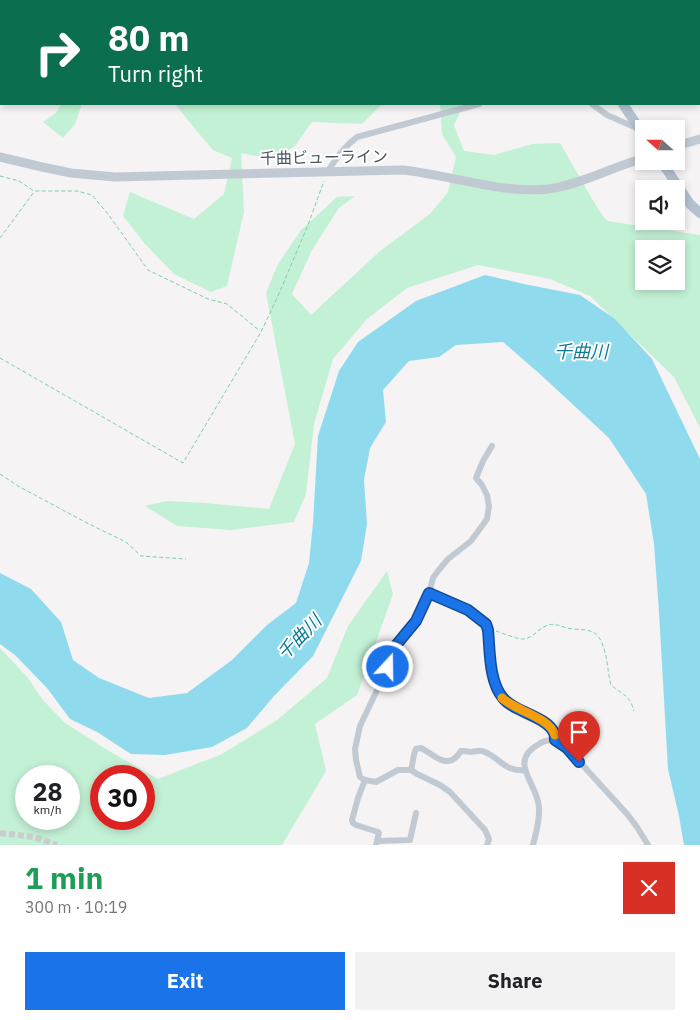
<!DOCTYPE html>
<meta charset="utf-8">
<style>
:root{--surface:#fff;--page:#f2f2f2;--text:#202124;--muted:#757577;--accent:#1a73e8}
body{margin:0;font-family:"IBM Plex Sans","Noto Sans JP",sans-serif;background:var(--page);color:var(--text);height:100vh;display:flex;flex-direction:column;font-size:19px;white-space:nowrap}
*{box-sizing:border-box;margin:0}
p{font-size:16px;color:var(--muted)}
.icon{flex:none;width:28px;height:28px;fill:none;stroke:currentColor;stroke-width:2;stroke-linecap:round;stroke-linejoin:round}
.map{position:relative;height:845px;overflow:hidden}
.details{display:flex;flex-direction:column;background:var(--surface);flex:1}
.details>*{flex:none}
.top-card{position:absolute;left:0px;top:0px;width:700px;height:105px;box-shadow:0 2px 8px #0003;background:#0b6e4f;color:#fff;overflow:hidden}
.needle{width:32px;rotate:291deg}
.fabs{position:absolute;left:635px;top:120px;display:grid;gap:10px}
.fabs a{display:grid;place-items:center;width:50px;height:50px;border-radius:0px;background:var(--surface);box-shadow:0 2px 8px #0003;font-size:25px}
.speed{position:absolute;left:15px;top:765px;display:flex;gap:10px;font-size:25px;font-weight:700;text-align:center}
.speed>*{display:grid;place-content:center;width:65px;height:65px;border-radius:50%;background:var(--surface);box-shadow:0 2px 8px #0003;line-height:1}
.speed small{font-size:12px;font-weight:400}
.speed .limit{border:8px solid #d22;background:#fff;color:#111}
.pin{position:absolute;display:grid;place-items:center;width:42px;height:42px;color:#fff;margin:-51px -21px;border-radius:50% 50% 50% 0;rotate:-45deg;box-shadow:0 0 5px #0007}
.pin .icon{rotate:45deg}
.me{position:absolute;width:55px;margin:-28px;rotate:21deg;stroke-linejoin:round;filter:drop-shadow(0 0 4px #0008)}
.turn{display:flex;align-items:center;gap:18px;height:105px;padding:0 25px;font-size:22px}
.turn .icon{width:65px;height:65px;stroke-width:2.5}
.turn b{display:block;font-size:35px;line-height:42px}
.round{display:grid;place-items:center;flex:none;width:52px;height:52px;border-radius:0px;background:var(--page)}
.overview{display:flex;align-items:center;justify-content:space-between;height:85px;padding:0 25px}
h1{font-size:30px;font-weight:700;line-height:38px;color:#1e9e55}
.button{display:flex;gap:10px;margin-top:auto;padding:10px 25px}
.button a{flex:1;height:58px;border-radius:0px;background:var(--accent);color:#fff;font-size:20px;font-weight:700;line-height:58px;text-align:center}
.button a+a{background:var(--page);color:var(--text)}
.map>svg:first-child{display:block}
.green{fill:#c3f1d5;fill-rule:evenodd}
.water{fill:#90daee}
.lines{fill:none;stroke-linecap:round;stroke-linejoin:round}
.minor-tunnel{stroke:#caccce;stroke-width:6;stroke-dasharray:6 3;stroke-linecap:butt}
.path{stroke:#7ad0a6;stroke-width:1;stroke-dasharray:4 2.5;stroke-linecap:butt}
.minor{stroke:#c1cad2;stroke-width:6}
.tertiary{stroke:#c1cad2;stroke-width:9}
.secondary{stroke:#c1cbd6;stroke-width:9}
.primary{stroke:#b3c2d1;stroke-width:10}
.route-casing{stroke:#114b97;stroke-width:12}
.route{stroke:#1a73e8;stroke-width:9}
.slow{stroke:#f59e0b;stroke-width:9}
.labels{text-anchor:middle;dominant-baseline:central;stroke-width:4;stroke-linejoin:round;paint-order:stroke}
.street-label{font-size:16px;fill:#4a5661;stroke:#fff}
.water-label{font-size:18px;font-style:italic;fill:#0c7c9b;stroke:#fff}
</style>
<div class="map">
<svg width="700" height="845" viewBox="0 0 700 845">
<rect width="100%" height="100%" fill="#f5f3f3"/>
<g class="green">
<path d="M61,104H82L75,124L63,138L43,122L56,113Z"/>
<path d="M175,104H382L362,124L312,122L294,147L272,159L241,153L244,212L227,286L211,292L174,274L145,244L123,216L130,192L194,219L224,194L232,158L213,150L196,130Z"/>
<path d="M440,104H464L454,125L464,151L494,155L532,144L560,143L598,209L607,221L700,235V428L674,377L590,296L550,279L478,265L407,288L367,319L333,359L314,424L306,494L294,522L231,530L177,526L145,506L167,501L205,503L269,509L295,444L266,293L277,266L301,230L337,197L355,196L339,208L312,250L292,294L311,315L380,251L430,214L448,192L456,157L442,134ZM644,249H676V281H644Z"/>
<path d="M387,571L393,594L357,695L315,724L326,771L282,845H0V648L28,678L42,699L65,723L109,751L158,779L222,754L277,720L327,678L348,626ZM69,776V819H26V776ZM144,776V819H101V776Z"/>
</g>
<path class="water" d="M485,275L524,284L580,295L615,319L652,359L700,459V845H684L679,816L668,769L659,612L654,544L646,494L609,438L541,375L503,342L456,345L439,357L409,361L383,390L386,422L370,448L364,480L367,524L361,561L313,656L274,696L247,728L212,747L165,755L131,754L97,732L70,719L47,688L15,655L0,644V573L31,589L61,622L73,660L99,678L149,698L187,693L232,660L267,625L296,603L309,563L313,523L318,436L339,371L358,342L416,301Z"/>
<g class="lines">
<path class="minor-tunnel" d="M0,833L34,837L57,845"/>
<g class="path">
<path d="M154,1V0"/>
<path d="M0,176L19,181L34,191H77L92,195L108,214L148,270L208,299L227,304L260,331"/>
<path d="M0,238L34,192"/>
<path d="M0,358L183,463L261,332L278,296L308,225L324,181"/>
<path d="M0,474L18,486L87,523L126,542L141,556L186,559"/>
<path d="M496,631C502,633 517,639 522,639C533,639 538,628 548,625C555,623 560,626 567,628C579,631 594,626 601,641C608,655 607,671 611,685C624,696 629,694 634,711"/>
</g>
<g class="minor">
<path d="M53,0V1"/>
<path d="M0,87L1,85"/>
<path d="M592,104L607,115L639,129"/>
<path d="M328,171C336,158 345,146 357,137L479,104"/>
<path d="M429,593L468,610L486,623L488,630C490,651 489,682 503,698C514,712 548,717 554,733C555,735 555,738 555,740"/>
<path d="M411,770C413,763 413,755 416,749L421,748C430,752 442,765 452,760C456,758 459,754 461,751C464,751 467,751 470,752C476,752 479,749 485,752C501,759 505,772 525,770"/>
<path d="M365,780L358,798L352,820L353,823L356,825L378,832L379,833L376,845"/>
<path d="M377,841L410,840L416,813"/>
<path d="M487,845L489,839L485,830L450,792L440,785L417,774L411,770H398L376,782L365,780L360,777L356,760L355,749L360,726L388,667L397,644L416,621L429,593L433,578L438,571L448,559L471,541L487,519L489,506L487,495L482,485L476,478L483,461L492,446"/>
<path d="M533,845C536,833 540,820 539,807C537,782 507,762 539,744C550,737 558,741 567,748L628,815L637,827L648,845"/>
</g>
<path class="tertiary" d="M0,157L42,167L71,173L115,177L403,170C450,175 502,194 548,189C565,187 581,181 597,175C612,169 628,163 644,158"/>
<path class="secondary" d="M676,146L700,139"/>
<g class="primary">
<path d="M553,0L554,1"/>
<path d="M623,104L644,136"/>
<path d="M661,161L690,204L700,213"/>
</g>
</g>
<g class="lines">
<g class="route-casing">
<path id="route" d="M388,667L397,644L416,621L429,593L468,610L486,624L488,630C490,651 489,682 503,698C514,712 548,717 554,733C555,735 555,738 555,740L567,748L579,762"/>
</g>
<use href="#route" class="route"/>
<path class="slow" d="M502,698C516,711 549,717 555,735"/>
</g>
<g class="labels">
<g class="street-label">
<text transform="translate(324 157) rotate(-1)">千曲ビューライン</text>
</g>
<g class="water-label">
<text x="581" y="351">千曲川</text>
<text transform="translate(299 637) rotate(-46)">千曲川</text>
</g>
</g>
</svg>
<div class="fabs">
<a><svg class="needle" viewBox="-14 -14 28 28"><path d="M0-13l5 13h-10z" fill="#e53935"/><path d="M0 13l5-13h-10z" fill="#757577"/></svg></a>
<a><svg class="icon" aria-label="sound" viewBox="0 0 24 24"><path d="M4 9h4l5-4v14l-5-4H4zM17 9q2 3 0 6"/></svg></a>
<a><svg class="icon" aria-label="layers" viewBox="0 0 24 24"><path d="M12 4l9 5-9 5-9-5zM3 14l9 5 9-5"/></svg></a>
</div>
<div class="speed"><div>28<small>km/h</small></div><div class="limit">30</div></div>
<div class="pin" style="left:579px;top:762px;background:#d93025"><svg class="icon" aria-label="arrive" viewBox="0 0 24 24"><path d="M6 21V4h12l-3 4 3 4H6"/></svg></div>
<svg class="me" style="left:388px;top:667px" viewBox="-20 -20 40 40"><circle r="17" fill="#1a73e8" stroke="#fff" stroke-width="3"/><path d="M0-11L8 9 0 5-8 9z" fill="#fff"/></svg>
<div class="top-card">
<div class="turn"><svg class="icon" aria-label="right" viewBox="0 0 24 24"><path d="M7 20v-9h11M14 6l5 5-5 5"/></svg><div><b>80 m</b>Turn right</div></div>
</div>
</div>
<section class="details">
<div class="overview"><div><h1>1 min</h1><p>300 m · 10:19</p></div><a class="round" style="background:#d93025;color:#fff"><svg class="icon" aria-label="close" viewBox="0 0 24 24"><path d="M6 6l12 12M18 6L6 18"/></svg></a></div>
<div class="button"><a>Exit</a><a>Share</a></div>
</section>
